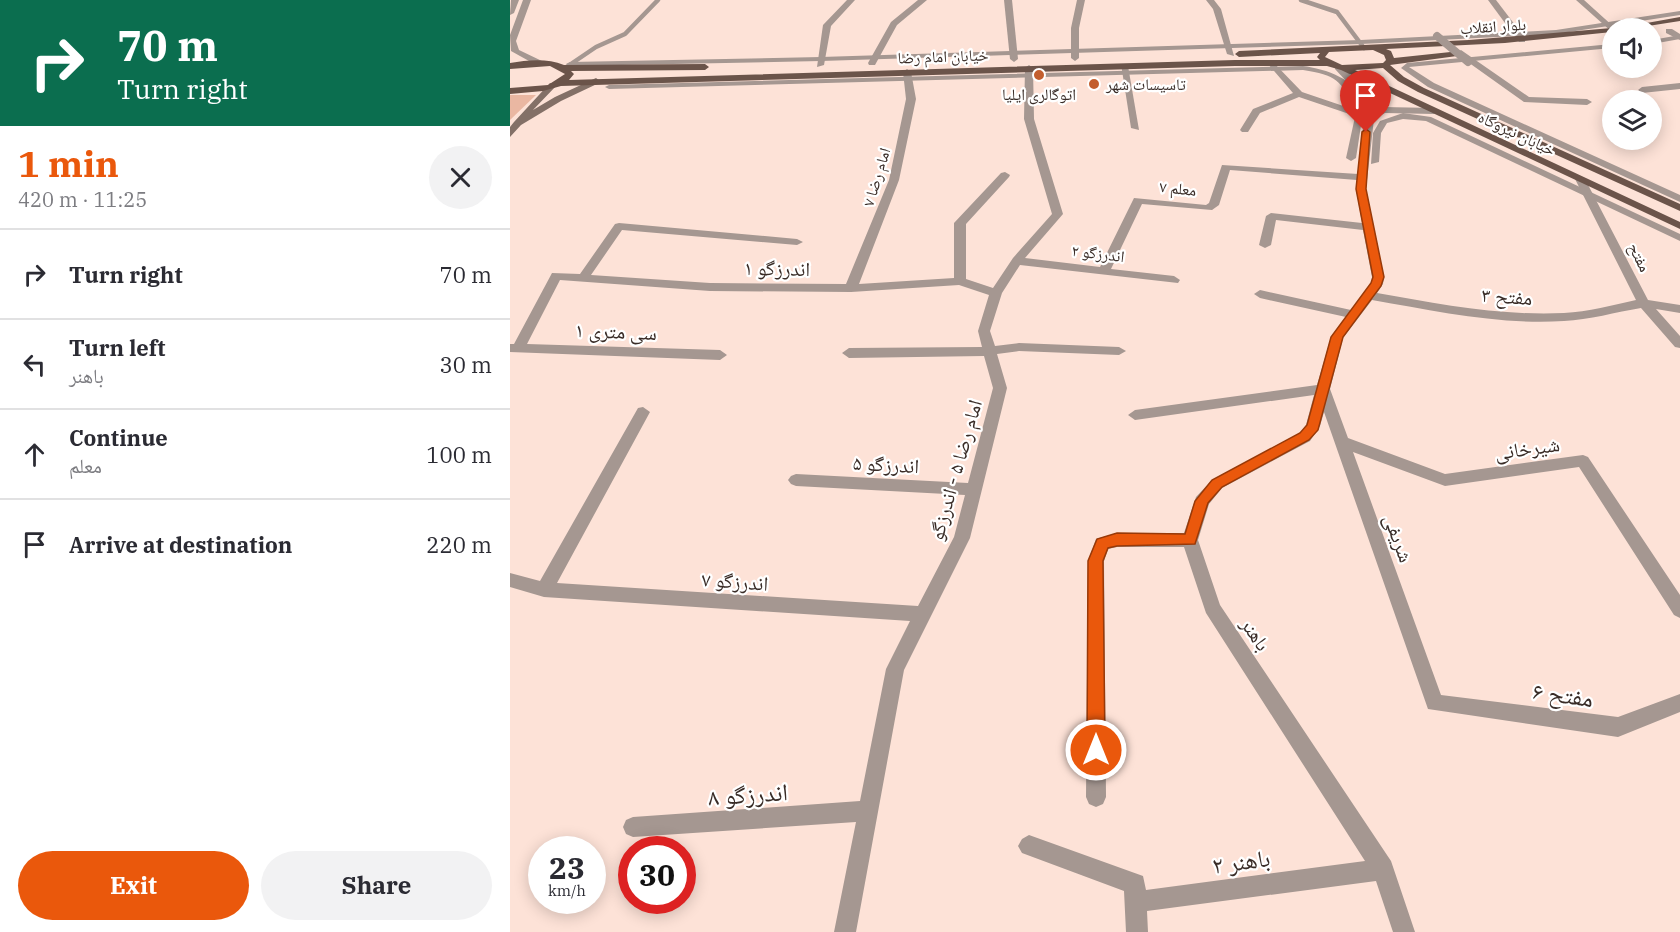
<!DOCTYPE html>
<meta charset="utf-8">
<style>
:root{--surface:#fff;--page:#f2f2f3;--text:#2b2b33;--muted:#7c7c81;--line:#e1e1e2;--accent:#ea580c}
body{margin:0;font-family:"IBM Plex Serif","Noto Naskh Arabic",serif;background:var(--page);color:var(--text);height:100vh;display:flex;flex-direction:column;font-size:22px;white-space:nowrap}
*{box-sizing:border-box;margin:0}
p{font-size:20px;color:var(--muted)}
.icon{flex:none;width:33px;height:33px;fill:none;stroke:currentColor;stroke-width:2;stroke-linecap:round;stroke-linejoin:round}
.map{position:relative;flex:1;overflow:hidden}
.drawer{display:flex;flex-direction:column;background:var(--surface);width:510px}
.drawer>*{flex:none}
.banner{background:#0b6e4f;color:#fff;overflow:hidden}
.controls{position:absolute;left:1092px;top:18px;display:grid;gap:12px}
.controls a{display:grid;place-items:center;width:60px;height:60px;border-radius:50%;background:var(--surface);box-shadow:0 3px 15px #0003;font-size:30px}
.speed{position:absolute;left:18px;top:836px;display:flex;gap:12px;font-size:30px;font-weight:700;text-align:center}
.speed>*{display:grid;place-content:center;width:78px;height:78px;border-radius:50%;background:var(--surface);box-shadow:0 3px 15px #0003;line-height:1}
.speed small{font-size:15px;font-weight:400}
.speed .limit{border:9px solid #d22;background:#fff;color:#111}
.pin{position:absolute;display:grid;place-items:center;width:51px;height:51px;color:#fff;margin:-62px -26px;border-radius:50% 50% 50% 0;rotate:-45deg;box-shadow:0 0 6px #0007}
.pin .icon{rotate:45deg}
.me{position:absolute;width:66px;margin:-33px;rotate:0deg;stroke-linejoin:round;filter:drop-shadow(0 0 4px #0008)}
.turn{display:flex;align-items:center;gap:21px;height:126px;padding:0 18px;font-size:27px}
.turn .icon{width:78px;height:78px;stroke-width:2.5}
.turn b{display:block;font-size:42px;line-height:51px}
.round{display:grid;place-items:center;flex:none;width:63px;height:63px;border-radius:32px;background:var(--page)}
.summary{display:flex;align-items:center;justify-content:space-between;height:102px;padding:0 18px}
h1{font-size:36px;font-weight:800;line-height:45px;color:var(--accent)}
.action{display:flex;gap:12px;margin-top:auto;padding:12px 18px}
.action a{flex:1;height:69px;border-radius:36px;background:var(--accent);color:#fff;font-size:24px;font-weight:800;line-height:69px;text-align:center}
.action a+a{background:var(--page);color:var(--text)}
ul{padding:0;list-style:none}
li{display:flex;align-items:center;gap:18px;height:90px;padding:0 18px;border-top:2px solid var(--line)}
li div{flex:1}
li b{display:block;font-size:22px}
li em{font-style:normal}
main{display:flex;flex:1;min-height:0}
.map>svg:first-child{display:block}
.green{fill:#eab7a2}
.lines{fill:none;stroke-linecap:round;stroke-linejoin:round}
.service{stroke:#a59791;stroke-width:4.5}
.pedestrian{fill:#a59791;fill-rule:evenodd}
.minor{fill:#a59791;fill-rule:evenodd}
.tertiary{fill:#a59791;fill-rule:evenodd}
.secondary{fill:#837067;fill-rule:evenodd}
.primary{fill:#6b544a;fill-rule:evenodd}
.pedestrian-bridge{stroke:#a59791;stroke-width:8}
.route{fill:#ea580c;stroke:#983908;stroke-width:1.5}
.poi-dot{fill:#c35e2e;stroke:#fff;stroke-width:2}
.labels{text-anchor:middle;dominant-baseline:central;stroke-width:4.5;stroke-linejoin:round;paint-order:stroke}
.far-street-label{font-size:16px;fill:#392c27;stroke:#fff}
.far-poi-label{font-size:16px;fill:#392c27;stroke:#fff;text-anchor:start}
.street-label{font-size:20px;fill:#392c27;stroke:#fff}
.near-street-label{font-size:24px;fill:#392c27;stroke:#fff}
</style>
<main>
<section class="drawer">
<div class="banner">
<div class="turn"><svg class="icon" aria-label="right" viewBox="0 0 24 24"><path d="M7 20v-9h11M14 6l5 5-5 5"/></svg><div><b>70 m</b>Turn right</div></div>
</div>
<div class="summary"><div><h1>1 min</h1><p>420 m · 11:25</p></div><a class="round"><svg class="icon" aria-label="close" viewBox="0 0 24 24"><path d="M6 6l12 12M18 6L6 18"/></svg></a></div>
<ul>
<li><svg class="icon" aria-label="right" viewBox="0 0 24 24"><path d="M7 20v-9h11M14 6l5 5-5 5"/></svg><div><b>Turn right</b></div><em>70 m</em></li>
<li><svg class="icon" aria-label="left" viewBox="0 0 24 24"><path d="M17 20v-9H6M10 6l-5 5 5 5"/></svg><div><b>Turn left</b><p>باهنر</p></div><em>30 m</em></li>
<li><svg class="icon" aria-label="ahead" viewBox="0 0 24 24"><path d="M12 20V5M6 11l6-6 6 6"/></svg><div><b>Continue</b><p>معلم</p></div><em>100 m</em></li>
<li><svg class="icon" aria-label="arrive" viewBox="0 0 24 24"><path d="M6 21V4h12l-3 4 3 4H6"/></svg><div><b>Arrive at destination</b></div><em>220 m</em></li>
</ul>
<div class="action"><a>Exit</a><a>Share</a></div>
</section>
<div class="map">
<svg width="1170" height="932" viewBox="0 0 1170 932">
<rect width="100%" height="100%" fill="#fde2d7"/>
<path class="green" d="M0,95H26L0,120Z"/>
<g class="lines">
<g class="service">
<path d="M791,0L827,12L854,48"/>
<path d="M55,68L86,47L115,34L148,0"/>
</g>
<g class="pedestrian">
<path d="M1170,11V15L1046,34L851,44L311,61L60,66L56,64L60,62L311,57L851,40L1046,30Z"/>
<path d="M1170,35V39L1142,44V40Z"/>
<path d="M1102,44V48L899,67L924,83L1170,195V202L918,87L891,68L897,63Z"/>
<path d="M793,66C816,69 854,80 850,110H844C832,80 826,75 793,70L99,89L95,87L99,85Z"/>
<path d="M893,113L921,117L1170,234V241L916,121L893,119L877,123L871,133L869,162L861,164L863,133L870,121Z"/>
<path d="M845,117L852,119L846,158L841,161L836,158Z"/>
</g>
<g class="minor">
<path d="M337,0H345L321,26L314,65L307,67L313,25Z"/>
<path d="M408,0H417L387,25L365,65H359L358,63L381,22Z"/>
<path d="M494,0H502L508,59L504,62L500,59Z"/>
<path d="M567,0H575L569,28V58L565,61L561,58V28Z"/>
<path d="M696,0H704L711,9L724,56L717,54L703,9Z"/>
<path d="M978,0H986L1015,38V42H1009Z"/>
<path d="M1066,0H1074L1105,28H1102V32Z"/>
<path d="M1156,29H1162L1170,34V40L1156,33Z"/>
<path d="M951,50L1019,97L1077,99L1082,102L1077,105L1014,102L948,55L947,53Z"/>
<path d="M762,61L792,92L854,113C851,95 837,82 825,69V65H831C844,78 860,93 863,112L873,107L924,108L929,111L924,114L875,113L864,119L856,189L874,277L873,284L867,293C929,304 990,316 1054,313C1078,312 1103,305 1126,300L1065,179L1070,176L1075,179L1138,300L1170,305V313L1146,309L1170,336V348L1165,347L1131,308C1106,312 1079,320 1054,321C988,325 926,311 862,300L833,338L820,389L838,438L935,474L1073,455L1078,457L1170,595V618L1164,615L1069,467L935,486L843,452L931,695L1108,717L1170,694V712L1108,737L918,709L814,412L810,426L800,441L712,488L699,504L688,540L710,605L881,861L905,932H883L866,881L637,911L638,932H616L614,891L512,853L508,846L512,839L519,835L633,876L636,890L855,861L696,613L674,547H607L598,549L594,561L596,797L593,804L586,807L579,804L576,797L578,561L586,539L607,533H674L686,497L702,480L790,433L796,425L804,395L625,420L618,415L625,410L807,385L821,337L836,317L750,298L744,294L750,290L841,310L861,284L862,277L853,230L766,220L761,245L755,248L749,245L756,216L761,213L852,223L846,189L847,180L720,170L709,205L702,210L632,204L601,269L664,276L670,280L668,283L510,265L492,293L480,331L485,346L509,343L609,347L616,351L609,355L509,351L487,354L497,388L460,538L394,670L346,932H324L346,822L123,837L116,834L113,827L116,820L123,817L350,801L376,669L400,621L34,597L0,587V573L30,581L128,408L133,407L140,412L47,583L408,606L444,537L455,495L286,486L281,484L278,480L281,476L286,474L458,483L483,388L474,356L339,358L332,353L339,348L472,347L468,331L479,295L449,285L341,292L200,291L50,280L17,344L210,350L217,355L210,360L0,352V344H4L42,273L70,274L105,224L109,223L287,239L293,242L287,245L112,230L81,275L200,283L336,284L379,180L396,99L393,72L397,69L401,72L406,99L389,180L349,284L444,278V223L491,173L495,172L500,175L499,177L456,224V279L483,288L503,258L542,214L514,119L515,68L519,65L523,68L524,119L553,214L515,258L590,267L624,198L696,205L699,203L712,165L848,174L854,119L789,97L750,113L738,132H732L730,130L743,109L783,93L758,64Z"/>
<path d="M611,64L618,66L629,130L621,128Z"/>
<path d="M1170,83V89L1132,93L1128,90L1132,87Z"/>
</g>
<g class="tertiary">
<path d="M1,0H9L4,13L0,15Z"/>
<path d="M13,0H21L6,41L9,50L34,62V66H28L1,51L0,35Z"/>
</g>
<path class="secondary" d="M86,78L90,81L89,83L51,101L11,125L0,137V127L4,122L40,83L47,85L23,110L45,97Z"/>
<g class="primary">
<path d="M1170,17V21L1125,28H1109Z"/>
<path d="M1102,28H1105H1102V32L995,43L876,49L881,51L884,58L950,51L951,53L947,56L880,65L894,77L914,88L1170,204V211L908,92L888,81L873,68L845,70L1170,222V229L831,70L817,66H725L51,86L33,91L0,94V88L38,85L55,74L40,66L0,69V63C18,60 37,58 54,65L195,64L199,67L195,70L61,71L64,74L59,80L725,60H810L807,57L810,53L729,57L725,54L729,51L959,40ZM863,50L874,55L876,60L873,63L832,65L815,57L819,52Z"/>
</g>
<path class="pedestrian-bridge" d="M927,36L958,62"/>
</g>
<path class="route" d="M856,129L860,132L856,189L874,277L871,286L833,337L808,430L799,440L712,487L698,503L685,544L607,546L598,548L593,561L595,750L592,756L586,759L579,756L577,750L578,561L587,539L607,533L675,534L685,501L702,480L790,433L797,425L821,337L861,283L863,277L846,189L852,132Z"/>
<g class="poi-dot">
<circle cx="529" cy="75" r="6"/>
<circle cx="584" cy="84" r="6"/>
</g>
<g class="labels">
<g class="far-street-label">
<text transform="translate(983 26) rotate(-4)">بلوار انقلاب</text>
<text transform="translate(433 56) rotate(-2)">خیابان امام رضا</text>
<text transform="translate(1007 133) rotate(25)">خیابان نیروگاه</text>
<text transform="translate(366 177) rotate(-73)">امام رضا ۷</text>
<text transform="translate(668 188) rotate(6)">معلم ۷</text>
<text transform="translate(588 253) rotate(7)">اندرزگو ۲</text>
<text transform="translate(1130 257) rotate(64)">مفتح</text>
</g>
<g class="far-poi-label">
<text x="596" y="84">تاسیسات شهر</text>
<text x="529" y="94" text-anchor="middle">اتوگالری ایلیا</text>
</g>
<g class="street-label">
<text transform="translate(267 268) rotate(1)">اندرزگو ۱</text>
<text transform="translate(997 296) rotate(4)">مفتح ۳</text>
<text transform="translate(106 331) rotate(2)">سی متری ۱</text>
<text transform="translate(1017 448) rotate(-8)">شیرخانی</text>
<text transform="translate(376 464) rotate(3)">اندرزگو ۵</text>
<text transform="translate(445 470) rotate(-74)">امام رضا ۵ - اندرزگو</text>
<text transform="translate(889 538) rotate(70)">شریفی</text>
<text transform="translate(225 581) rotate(4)">اندرزگو ۷</text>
<text transform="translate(746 634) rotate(56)">باهنر</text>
</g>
<g class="near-street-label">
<text transform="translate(1053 694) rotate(8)">مفتح ۶</text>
<text transform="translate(238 794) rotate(-4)">اندرزگو ۸</text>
<text transform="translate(731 861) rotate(-8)">باهنر ۲</text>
</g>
</g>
</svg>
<div class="controls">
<a><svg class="icon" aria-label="sound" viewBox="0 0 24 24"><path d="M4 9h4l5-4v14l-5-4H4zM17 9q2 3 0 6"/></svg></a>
<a><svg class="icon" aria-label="layers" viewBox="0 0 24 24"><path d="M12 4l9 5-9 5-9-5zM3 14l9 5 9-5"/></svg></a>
</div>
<div class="speed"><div>23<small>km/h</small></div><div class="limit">30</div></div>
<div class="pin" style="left:856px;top:132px;background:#d93025"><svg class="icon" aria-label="arrive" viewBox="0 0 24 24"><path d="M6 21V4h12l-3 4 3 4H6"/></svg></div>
<svg class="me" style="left:586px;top:750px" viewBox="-20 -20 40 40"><circle r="17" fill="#ea580c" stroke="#fff" stroke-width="3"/><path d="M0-11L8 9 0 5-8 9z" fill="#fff"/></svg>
</div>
</main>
